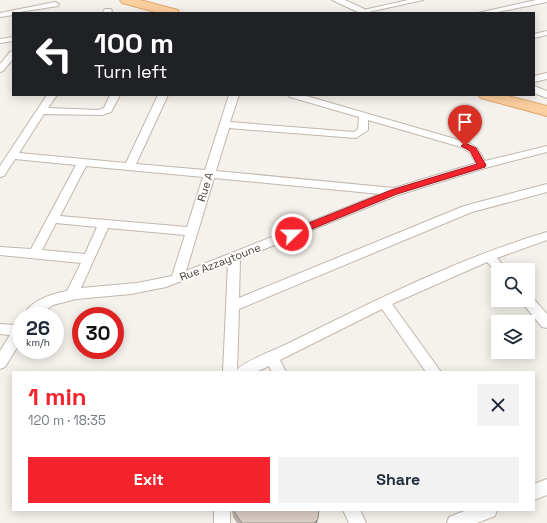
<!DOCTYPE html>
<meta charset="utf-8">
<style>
:root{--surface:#fff;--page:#f2f2f3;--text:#1f2937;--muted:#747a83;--accent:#f5242c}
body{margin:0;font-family:"Space Grotesk",sans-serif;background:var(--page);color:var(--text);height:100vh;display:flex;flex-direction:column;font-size:15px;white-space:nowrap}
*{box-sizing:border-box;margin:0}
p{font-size:13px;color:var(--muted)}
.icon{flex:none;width:22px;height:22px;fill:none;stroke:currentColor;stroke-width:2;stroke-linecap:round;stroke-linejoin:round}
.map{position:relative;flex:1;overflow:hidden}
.side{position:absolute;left:12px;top:371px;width:523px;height:140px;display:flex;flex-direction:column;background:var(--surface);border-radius:0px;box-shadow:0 2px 10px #0003}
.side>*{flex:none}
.guide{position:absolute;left:12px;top:12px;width:523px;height:84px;border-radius:0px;box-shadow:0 2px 10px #0003;background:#202124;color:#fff;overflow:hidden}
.buttons{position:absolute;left:491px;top:263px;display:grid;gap:8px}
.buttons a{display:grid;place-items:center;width:44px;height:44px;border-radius:0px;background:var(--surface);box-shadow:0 2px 10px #0003;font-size:20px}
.speed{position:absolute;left:12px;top:307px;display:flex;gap:8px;font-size:20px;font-weight:700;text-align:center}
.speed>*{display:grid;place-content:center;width:52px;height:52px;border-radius:50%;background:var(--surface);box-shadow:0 2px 10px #0003;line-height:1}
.speed small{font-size:10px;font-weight:400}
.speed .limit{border:6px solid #d22;background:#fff;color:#111}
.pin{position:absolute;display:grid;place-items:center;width:34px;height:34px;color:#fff;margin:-41px -17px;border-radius:50% 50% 50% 0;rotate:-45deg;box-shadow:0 0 4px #0007}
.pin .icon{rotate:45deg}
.me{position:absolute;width:44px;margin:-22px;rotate:68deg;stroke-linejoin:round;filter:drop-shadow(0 0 3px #0008)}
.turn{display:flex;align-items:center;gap:14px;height:84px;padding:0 16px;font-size:18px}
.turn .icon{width:52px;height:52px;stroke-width:2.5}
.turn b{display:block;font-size:28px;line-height:34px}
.round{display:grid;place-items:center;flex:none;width:42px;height:42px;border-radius:0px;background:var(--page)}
.overview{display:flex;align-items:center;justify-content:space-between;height:68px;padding:0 16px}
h1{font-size:24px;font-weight:800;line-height:30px;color:var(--accent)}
.button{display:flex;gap:8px;margin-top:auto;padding:8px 16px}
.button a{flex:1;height:46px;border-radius:0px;background:var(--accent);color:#fff;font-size:16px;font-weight:800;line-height:46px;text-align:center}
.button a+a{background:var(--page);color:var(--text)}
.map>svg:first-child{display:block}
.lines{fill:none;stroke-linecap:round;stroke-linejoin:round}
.minor-casing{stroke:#c1b7ae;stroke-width:2}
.tertiary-casing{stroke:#c1b7ae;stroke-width:2}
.primary-casing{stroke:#e2a96e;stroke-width:2}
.minor{fill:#fff;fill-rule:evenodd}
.tertiary{fill:#fff;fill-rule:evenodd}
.primary{fill:#fccf9f;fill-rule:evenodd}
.wall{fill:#bbb0a9}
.shaded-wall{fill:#999089}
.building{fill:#dacdc4;stroke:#999089}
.route{fill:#f5242c;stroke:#9f171d}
.labels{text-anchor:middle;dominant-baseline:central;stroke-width:3.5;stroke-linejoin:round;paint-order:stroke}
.street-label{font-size:11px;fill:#4a4039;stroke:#fff}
</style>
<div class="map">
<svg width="547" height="523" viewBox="0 0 547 523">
<rect width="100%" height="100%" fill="#f5f1ec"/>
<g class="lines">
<g class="minor-casing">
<g id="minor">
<path d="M408,0H423L364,13L359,11Z"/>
<path d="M536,0H547V2L493,13H478Z"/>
<path d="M55,2L59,4L58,6L13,13V15L0,17V13Z"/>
<path d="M105,9H111L112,11L110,13H102Z"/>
<path d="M547,31V35L534,38V34Z"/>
<path d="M13,37V41L0,43V39Z"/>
<path d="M13,51V59L3,71L0,72V64L10,52Z"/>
<path d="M547,73V79L534,82V76Z"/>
<path d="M47,95H57L48,108L98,110L104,108L110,95H120L111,112L102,115L44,114L19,153L126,163L158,95H168L136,164L205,170L229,95H239L230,122L354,132L358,129L359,117L290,97L288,95H303L469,143L477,148L485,161L547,146V152L485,168L398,195L240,259L239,298L464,206L547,184V192L472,212L239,309L237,370C241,363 276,349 285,345C370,303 456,259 547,232V240L497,258L507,270H498L497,273L487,262L392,304L441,372H426L382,309L280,360L286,372H272L269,366L256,372H223L228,263L166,287L131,294L76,299L53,305L37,316H23C31,300 51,294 67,291L81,263L0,255V247L31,249L76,165L15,159L4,176L0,177V166ZM368,120L461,147L469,152L476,163L394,188L216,171L229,128L356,138L368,130ZM86,166L203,177L187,227L60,216ZM214,178L380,194L186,271ZM56,223L97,227L85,254L42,250ZM108,228L185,235L172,276L137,283L81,288Z"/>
<path d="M528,295L531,296L547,314V328L542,327L523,304L521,300H528Z"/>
<path d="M0,324L16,325L21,324V341L5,367L0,369V351L10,335L0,334Z"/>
<path d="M547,479V495L534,500V484Z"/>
<rect x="214" y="510" width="16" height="13"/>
<path d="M343,510H360L366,523H349Z"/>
<path d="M467,510H497L495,516L477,523H447L449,517Z"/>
</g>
</g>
<g class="tertiary-casing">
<g id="tertiary">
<path d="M332,0H345L373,13H360Z"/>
<path d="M534,86L547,91V98L534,93Z"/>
</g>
</g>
<g class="primary-casing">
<g id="primary">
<path d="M120,0H140L178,10L179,13H159L122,3Z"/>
<path d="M478,95H504L547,106V116L481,98Z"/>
</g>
</g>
<use href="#minor" class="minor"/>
<use href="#tertiary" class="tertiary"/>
<use href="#primary" class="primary"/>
</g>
<path class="wall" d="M232,510H319L317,523H237L233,517Z"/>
<path class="shaded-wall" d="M318,519L317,523H314Z"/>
<path class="building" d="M233,510H319L318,519L314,523H242Z"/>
<path class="route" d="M465,143L476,148L486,165L485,167L397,194L295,236H289L288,234L289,231L391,190L477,164L470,151L461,146Z"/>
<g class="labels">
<g class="street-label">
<text transform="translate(205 187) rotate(-73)">Rue A</text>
<text transform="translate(220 262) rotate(-21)">Rue Azzaytoune</text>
</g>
</g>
</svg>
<div class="buttons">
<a><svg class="icon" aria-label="search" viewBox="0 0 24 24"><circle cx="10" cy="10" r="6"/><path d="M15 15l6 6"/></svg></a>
<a><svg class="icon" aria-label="layers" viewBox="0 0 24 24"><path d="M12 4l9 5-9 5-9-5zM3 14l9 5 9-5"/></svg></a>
</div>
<div class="speed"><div>26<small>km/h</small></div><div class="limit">30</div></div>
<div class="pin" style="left:465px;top:146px;background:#d93025"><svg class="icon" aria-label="arrive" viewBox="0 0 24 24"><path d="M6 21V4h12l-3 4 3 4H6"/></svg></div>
<svg class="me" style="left:292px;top:234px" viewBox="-20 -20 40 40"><circle r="17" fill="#f5242c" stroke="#fff" stroke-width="3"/><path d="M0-11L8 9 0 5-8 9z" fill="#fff"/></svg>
<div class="guide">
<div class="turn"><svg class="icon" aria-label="left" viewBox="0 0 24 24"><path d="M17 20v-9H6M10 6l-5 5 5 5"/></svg><div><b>100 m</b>Turn left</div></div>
</div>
<section class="side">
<div class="overview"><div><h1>1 min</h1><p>120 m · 18:35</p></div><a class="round"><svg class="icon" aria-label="close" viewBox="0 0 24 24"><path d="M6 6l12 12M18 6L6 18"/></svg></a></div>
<div class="button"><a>Exit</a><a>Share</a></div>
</section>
</div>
